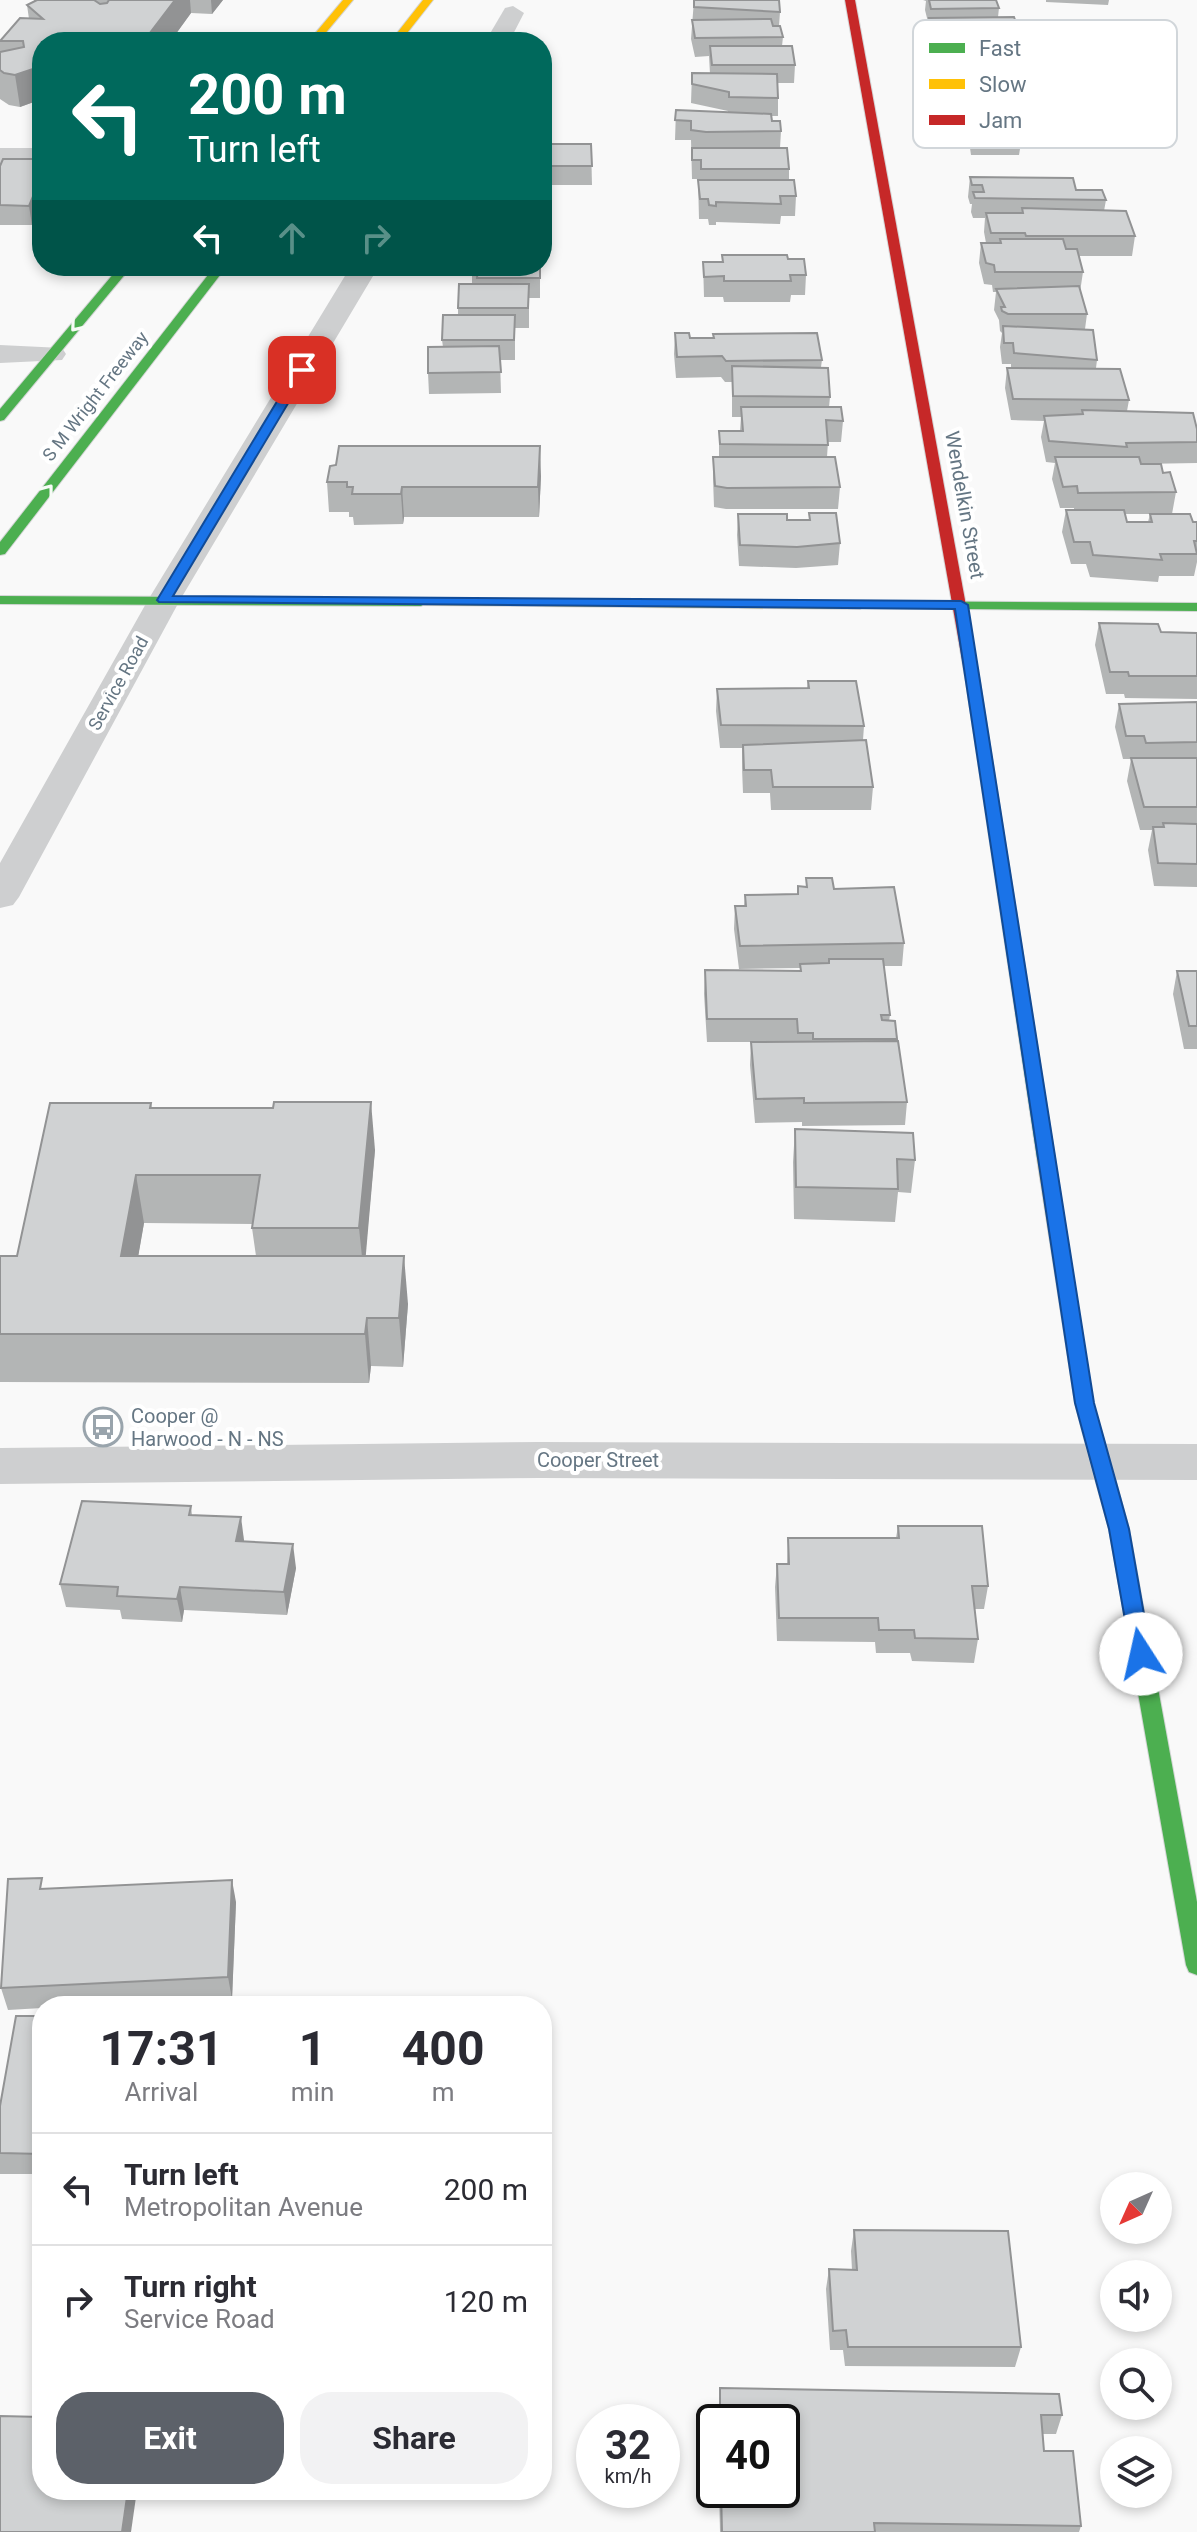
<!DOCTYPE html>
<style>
:root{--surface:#fff;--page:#f2f2f3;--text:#2b2b33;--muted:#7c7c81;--line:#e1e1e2;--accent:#5c6169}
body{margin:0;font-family:Roboto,sans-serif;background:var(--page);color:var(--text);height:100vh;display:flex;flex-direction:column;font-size:30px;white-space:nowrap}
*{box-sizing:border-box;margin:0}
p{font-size:26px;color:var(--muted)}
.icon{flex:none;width:44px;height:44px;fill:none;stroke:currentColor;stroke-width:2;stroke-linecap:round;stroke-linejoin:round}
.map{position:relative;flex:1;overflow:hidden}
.side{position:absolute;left:32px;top:1996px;width:520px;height:504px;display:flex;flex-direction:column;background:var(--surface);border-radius:32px;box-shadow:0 4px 12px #0003}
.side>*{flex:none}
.guide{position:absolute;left:32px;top:32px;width:520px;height:244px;border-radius:32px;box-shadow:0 4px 12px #0003;background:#00695c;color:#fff;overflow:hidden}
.needle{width:52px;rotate:225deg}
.buttons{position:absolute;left:1100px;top:2172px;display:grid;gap:16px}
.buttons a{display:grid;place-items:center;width:72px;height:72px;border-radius:50%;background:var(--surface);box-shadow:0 4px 12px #0003;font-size:40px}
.speed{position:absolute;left:576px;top:2404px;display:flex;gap:16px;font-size:40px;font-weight:700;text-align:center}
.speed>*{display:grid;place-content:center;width:104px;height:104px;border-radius:50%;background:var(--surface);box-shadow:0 4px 12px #0003;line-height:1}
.speed small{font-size:20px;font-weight:400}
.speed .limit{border:4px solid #111;border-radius:12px;background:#fff;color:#111}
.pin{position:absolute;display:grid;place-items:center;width:68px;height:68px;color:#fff;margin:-34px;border-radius:16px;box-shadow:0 4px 12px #0006}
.me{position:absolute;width:88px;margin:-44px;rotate:350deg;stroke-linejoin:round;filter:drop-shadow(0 0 6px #0008)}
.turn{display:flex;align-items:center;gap:28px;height:168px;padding:0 24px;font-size:36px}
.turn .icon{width:104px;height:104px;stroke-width:2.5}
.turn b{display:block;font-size:56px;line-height:68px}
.lanes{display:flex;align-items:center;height:76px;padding:0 24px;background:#0003;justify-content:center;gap:40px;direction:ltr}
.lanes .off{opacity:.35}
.eta{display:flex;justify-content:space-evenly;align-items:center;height:136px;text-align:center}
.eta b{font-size:48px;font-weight:700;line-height:56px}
.primary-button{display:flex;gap:16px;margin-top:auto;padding:16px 24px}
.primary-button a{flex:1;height:92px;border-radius:32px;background:var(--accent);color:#fff;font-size:32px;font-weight:700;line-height:92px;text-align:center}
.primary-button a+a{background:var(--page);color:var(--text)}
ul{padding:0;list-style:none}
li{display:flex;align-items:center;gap:24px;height:112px;padding:0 24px;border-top:2px solid var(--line)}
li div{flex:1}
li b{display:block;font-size:30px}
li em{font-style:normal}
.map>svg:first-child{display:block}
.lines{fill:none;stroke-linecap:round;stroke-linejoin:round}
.fast-casing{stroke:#d5d6d7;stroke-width:2}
.slow-casing{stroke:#d5d6d7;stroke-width:2}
.jam-casing{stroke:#d5d6d7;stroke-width:2}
.street{fill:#cecfd0;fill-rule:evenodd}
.fast{fill:#4caf50;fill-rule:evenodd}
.slow{fill:#ffc107;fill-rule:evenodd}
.jam{fill:#c62828;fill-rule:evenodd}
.wall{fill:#b3b5b5;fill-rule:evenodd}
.shaded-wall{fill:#929394}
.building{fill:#d0d2d3;stroke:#929394;stroke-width:2}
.oneway{stroke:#f6fbf6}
.route{fill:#1a73e8;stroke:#114b97;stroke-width:2}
.labels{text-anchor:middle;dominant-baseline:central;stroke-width:8;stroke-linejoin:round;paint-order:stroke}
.far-street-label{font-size:18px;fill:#657683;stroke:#fff}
.street-label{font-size:20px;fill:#657683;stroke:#fff}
.poi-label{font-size:20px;fill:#657683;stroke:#fff;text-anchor:start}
.key{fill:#fff;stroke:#d1d6da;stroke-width:2}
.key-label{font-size:22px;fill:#657683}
</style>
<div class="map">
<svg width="1197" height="2532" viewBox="0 0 1197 2532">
<rect width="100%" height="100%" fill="#f9f9f9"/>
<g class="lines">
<g class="fast-casing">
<g id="fast">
<path d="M120,266H132L4,420L0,421V409Z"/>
<path d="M215,266H227L5,554L0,555V542Z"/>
<path d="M0,596L421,598L428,602L421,606L0,604Z"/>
<path d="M860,601L1197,603V611L855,608L853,605Z"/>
<path d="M973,678L980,682L1055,1158L1046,1164L1037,1158L966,682Z"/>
<path d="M1099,1450L1106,1452L1109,1457L1129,1529L1197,1902V1975L1189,1972L1186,1965L1109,1529L1089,1457L1092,1452Z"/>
</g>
</g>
<g class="slow-casing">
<g id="slow">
<path d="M343,0H353L318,42H308Z"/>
<path d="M423,0H433L400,42H390Z"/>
<path d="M421,598L860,601L867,605L860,609L416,605V599Z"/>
<path d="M1046,1152L1055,1158L1093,1403L1109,1457L1106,1462H1092L1089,1457L1075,1403L1037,1158Z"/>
</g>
</g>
<g class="jam-casing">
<path id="jam" d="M845,0H855L980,682L973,686L966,682Z"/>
</g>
<g class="street">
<path d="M513,6L524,13L509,42H485L505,8Z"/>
<rect x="0" y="148" width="42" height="16"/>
<path d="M351,266H379L180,600L19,897L13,905L0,908V863L148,600Z"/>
<path d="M0,345L62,348L66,354L62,360L0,363Z"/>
<path d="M539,1442L1197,1444V1480L539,1478L0,1484V1448Z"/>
</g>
<use href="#fast" class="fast"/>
<use href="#slow" class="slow"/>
<use href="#jam" class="jam"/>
</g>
<g class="wall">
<path d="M34,0H223L212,14L191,13L170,42H42V99L20,107L9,105L0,99V41L29,19L27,5L34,1Z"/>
<path d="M694,0L780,12L779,26L783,37L782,46L795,65L794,83H778V116H771L772,121L781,131L780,148L789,169V180L796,196L795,216H781L780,224L716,222V225H709L708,219H699L698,180L700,179H692L691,140H675L676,110L728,112V111L691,103L692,73L710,74L709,56L695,57L691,39Z"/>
<path d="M923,0H996L999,8L998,17L1021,36L1019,54L945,57L943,51H931L927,36L928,22L925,10L926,1Z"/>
<path d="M1046,0H1109L1108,5L1046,2Z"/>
<path d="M1049,45L1103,63L1100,82L1053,81L1044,78L1042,67L1044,49H1049Z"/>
<path d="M942,71L1038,83L1036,102H1033L1032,110H1029L1033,124L1031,143H1021L1019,155H971L970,148H964L963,142L964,126L963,120L964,112H959L957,105H945L941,90Z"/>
<path d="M542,144H591L592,185H542Z"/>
<path d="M42,159V213H37L32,225H0V166Z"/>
<path d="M970,177L1076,190L1106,200L1104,211L1135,236L1132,256H1079L1083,272L1080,292L1087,314L1085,329L1097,360L1096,368L1129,400L1127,411L1197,429V463L1141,464L1163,473L1176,492L1172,514L1193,522H1197V562L1194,576H1159L1158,582L1090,577L1086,564H1071L1062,532L1066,510H1074V508H1060L1052,479L1055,463L1046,462L1041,437L1044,421L1011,420L1005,388L1007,368H1011V364H1002L1000,347L1002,333L1000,331L999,320L994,310L996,292H993L992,285L984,284L979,263L981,243H986L984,232L985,218H973L971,212L972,204H970L968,197ZM1125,514H1150L1148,522H1127Z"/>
<rect x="542" y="224" width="5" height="35"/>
<path d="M722,255L788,259L806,275L805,295H791L790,302H724L723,297H704L703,262H722Z"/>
<path d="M472,266H540V298H529V328H515V360H500L501,393L429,394L428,373L443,347L442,340L458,315V308L472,284Z"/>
<path d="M675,333L690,338L822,360L821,367L830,397L829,407L843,421L841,442H828L827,457L840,487L838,509H726L714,507L713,478V457H719V431H740L741,417H732V382H725L721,377L676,378L674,354Z"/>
<path d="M541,476L539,517H404L403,524L354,525L353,517H349V512H329L327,482Z"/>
<path d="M809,513L840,543L838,565L796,568L739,566L737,535L738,514L787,520H809Z"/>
<path d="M1099,623L1161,632L1197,633V699L1125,698L1124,694H1106L1095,645Z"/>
<path d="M808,681L864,726L863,740L873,787L871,810H771L770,793H743L742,768V748H720L716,711L717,689L807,688Z"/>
<path d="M1197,702V887L1154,886L1148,850L1152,830H1140L1127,781L1131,759H1123L1115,727L1119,704Z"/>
<path d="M806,878L834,889L904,943L902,966H884L890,1015L889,1021H895L907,1102L905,1125L802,1126V1122L755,1123L750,1065L751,1042H707L704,994L705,970L800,971V968L739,969L734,929L735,906H744L745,895L797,894L798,886L806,887Z"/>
<path d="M1177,971H1197V1049H1184L1173,994Z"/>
<path d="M151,1103L152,1108L375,1150L365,1256L408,1304L403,1367L371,1366L369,1383L0,1382V1256H17ZM144,1223L253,1224L252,1228L256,1256H138Z"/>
<path d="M795,1129L915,1160L911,1193L898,1192L895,1222L794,1219L793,1162Z"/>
<path d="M191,1506L192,1515L244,1540V1542L296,1568L287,1615L184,1610L182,1622L122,1619L120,1610L66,1607L60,1584Z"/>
<path d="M898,1526L988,1586L984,1609H975L978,1639L974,1663L912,1661L910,1653H876L875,1642L777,1641L775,1587L777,1564H787L788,1538H896Z"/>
<path d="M45,1888L236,1902L232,1999L89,2006H42V2008L8,2010L1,1988Z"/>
<path d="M42,2016V2174H0V2106Z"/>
<path d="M854,2230L1021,2347L1015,2367L845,2366L843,2350H830L826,2289L829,2269L852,2270L851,2251Z"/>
<path d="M720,2388L1062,2415L1056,2434H1043L1044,2451L1081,2526L1079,2532H720L719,2490H782V2422H719Z"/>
</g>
<g class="shaded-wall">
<path d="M175,0H190L191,13L170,42H143Z"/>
<path d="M211,0H223L212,14Z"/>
<path d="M42,66V99L20,107L15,75Z"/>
<path d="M34,194L37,213L32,225L29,206Z"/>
<path d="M540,446L541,476L539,517L538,487Z"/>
<path d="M402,487L404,517L403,524L401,494Z"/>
<path d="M371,1102L375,1150L364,1276L359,1228Z"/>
<path d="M136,1175L144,1223L130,1304L121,1256Z"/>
<path d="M404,1256L408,1304L403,1367L399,1318Z"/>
<path d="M367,1318L371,1366L369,1383L365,1334Z"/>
<path d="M241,1517L244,1540L239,1565L236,1541Z"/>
<path d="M293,1544L296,1568L287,1615L284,1592Z"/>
<path d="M180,1587L184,1610L182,1622L177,1599Z"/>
<path d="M232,1880L236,1902L232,1999L228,1977Z"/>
<path d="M128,2490H137L131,2532H122Z"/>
</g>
<g class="building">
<path d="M37,0H94L100,4L107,3L109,0H175L143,42H42V66L15,75L4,73L0,70V52L24,47L23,41H0L20,18L43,19L27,5Z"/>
<path d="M694,0H779L780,12L694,7Z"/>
<path d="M929,0H996L999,8L931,9Z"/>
<path d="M1014,17L1021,36L947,39L945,32H933L929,18Z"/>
<path d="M771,19L773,26H780L783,37L695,38L692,20Z"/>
<path d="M710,46H792L795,65H712Z"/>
<path d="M692,73L777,74L778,98L729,97V92L692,84Z"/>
<path d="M676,110L771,114L772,121H780L781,131L706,132L691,130V121L675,120Z"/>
<path d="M542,144H591L592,166H542Z"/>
<path d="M692,148H787L789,169H701V160H692Z"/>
<path d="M3,159H42V171L41,174H42V182L38,184H42V189L40,194H34L29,206L0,205V166Z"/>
<path d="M970,177L1073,178L1076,190H1102L1106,200L975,198L973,192H984L982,185H972Z"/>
<path d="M698,180H794L796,196H780L781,204L716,202V206L709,205L708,199H700Z"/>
<path d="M1022,208L1126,211L1135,236H1026L1025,233H991L986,213H1023Z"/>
<rect x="542" y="224" width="5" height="15"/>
<path d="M1000,239H1063L1066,249H1077L1083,272H995L994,265L986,263L981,243H1001Z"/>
<path d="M722,255H787L788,259H804L806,275H790L791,281H724V276L704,277L703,262H723Z"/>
<path d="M472,266H540V278H477L478,269H471Z"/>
<path d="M459,284H529L528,308H458Z"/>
<path d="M1079,286L1087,314H1008L1002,311L1001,307H1005L996,289Z"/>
<path d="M443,315H515L514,340H442Z"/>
<path d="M1003,326L1093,330L1097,360L1014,353L1013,343H1004Z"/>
<path d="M675,333H689L690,338H714L713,334L817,333L822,360L726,361L722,356L677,357Z"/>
<path d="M499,346L501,372L428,373V347Z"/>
<path d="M732,366L828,368L830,397L733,396Z"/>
<path d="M1007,368L1120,369L1129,400L1013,399Z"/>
<path d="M741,407H841L843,421L826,420L828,445L720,444L719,431H743Z"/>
<path d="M1082,410L1193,413L1197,429V442L1126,443L1127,447L1049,441L1044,416L1083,414Z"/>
<path d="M339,446H540L538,487H402L401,494H352L353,487H347V482H327L330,466L336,465Z"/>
<path d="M713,457H835L840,487L727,488L715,486Z"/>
<path d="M1055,457H1139L1141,464H1161L1163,473L1170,472L1176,492L1078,493L1077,486L1063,487Z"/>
<path d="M1066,510H1124L1127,522H1152L1150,514H1190L1193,522H1197V541H1194L1197,554H1160L1162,560L1093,555L1090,542H1074Z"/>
<path d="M809,513H836L840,543L797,547L740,545L738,514H787V520H810Z"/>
<path d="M1099,623L1158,624L1161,632L1197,633V676H1129L1128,672H1110Z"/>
<path d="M808,681H856L864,726L721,725L717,689L809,688Z"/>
<path d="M1197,702V742L1146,743L1144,736H1126L1119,704Z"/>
<path d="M866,740L873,787H773L771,770H744L743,745Z"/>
<path d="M1131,758H1197V807H1144Z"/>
<path d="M1163,823L1197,824V864L1158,863L1153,827H1164Z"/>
<path d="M806,878H832L834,889L894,887L904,943L740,946L735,906H746L745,895L798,894V886L807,887Z"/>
<path d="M829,959H883L890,1015H881L882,1020L895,1021L897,1039H813V1033H798L797,1019H707L705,970L801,971L800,964L829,963Z"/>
<path d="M1177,971H1197V1026H1189Z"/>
<path d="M898,1041L907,1102L804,1103V1098L756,1099L751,1042Z"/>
<path d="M274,1102H371L359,1228H252L260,1175H136L121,1256H404L399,1318H367L365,1334H0V1256H17L50,1103H151L150,1108H273Z"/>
<path d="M795,1129L913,1133L915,1160L897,1159L898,1189L796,1187Z"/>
<path d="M82,1501L191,1506L189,1515L241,1517L236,1541L293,1544L284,1592L180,1587L177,1599L117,1596L118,1587L60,1584Z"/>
<path d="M898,1526H982L988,1586H972L978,1639L915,1638L914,1630H879L878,1618H779L777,1564H789L788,1538H899Z"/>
<path d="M42,1878L40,1889L232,1880L228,1977L1,1988L8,1879Z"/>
<path d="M16,2016H42V2154L0,2153V2106Z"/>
<path d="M854,2230L1008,2231L1021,2347H848L846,2330L833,2331L829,2269L857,2270Z"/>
<path d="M720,2388L1059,2394L1062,2415H1041L1044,2451H1073L1081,2526L874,2523L875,2532H722L721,2490H782V2422H720Z"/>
<path d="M0,2416L42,2417V2490H128L122,2532H0Z"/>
</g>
<defs><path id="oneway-chevron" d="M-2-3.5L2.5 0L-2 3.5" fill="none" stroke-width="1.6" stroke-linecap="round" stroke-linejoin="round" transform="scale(2)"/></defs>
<g class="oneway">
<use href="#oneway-chevron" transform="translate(76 326) rotate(130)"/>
<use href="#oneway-chevron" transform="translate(48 490) rotate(-52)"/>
</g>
<path class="route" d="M302,367L308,370L173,596L961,601L968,605L1094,1403L1129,1529L1151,1654L1148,1660H1134L1131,1654L1109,1529L1075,1403L955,609L159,602L157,600L296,370Z"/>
<defs>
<g id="bus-ring" transform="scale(2)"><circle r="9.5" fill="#fff" stroke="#99a4ac" stroke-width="1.5"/><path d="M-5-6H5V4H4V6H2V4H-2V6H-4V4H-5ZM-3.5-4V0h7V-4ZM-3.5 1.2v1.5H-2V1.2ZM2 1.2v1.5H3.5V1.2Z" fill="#99a4ac"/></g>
</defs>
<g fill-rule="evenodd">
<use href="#bus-ring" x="103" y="1427"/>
</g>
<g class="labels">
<g class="far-street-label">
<text transform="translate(95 396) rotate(-52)">S M Wright Freeway</text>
<text transform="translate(118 683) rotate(-61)">Service Road</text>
</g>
<g class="street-label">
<text transform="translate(965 505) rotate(80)">Wendelkin Street</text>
<text x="598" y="1460">Cooper Street</text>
</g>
<g class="poi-label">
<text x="131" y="1416">Cooper @<tspan x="131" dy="23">Harwood - N - NS</tspan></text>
</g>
</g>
<rect x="913" y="20" width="264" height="128" rx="12" class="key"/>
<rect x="929" y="43" width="36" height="10" fill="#4caf50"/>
<rect x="929" y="79" width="36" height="10" fill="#ffc107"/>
<rect x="929" y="115" width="36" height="10" fill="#c62828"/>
<g class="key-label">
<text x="979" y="56">Fast</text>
<text x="979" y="92">Slow</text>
<text x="979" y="128">Jam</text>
</g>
</svg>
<div class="buttons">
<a><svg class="needle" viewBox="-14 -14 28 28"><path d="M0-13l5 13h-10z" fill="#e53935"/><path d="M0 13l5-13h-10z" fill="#7c7c81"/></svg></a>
<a><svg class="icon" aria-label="sound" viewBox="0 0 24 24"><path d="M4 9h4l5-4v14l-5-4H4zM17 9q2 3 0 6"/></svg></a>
<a><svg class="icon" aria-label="search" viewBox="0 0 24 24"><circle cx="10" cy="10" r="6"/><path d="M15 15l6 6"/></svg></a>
<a><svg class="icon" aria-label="layers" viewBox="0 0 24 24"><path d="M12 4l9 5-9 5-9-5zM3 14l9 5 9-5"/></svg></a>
</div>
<div class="speed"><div>32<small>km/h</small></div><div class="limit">40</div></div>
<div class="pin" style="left:302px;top:370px;background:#d93025"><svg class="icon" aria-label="arrive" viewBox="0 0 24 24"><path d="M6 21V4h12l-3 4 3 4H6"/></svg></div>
<svg class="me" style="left:1141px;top:1654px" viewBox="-20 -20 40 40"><circle r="19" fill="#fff"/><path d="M0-13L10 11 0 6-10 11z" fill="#1a73e8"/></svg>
<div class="guide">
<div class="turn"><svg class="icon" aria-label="left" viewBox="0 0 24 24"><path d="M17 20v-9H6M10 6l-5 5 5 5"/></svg><div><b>200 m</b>Turn left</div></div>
<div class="lanes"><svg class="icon" aria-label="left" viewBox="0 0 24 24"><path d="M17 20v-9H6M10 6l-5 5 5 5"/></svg><svg class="icon off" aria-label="ahead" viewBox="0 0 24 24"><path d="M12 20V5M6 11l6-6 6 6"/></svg><svg class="icon off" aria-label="right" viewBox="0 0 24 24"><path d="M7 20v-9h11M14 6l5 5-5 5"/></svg></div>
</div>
<section class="side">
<div class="eta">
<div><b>17:31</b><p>Arrival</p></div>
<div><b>1</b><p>min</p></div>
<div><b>400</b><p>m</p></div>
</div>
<ul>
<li><svg class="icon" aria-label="left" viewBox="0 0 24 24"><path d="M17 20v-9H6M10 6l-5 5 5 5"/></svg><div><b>Turn left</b><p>Metropolitan Avenue</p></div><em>200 m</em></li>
<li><svg class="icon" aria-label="right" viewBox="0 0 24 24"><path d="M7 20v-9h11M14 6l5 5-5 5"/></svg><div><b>Turn right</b><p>Service Road</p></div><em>120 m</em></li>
</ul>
<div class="primary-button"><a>Exit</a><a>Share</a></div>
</section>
</div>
